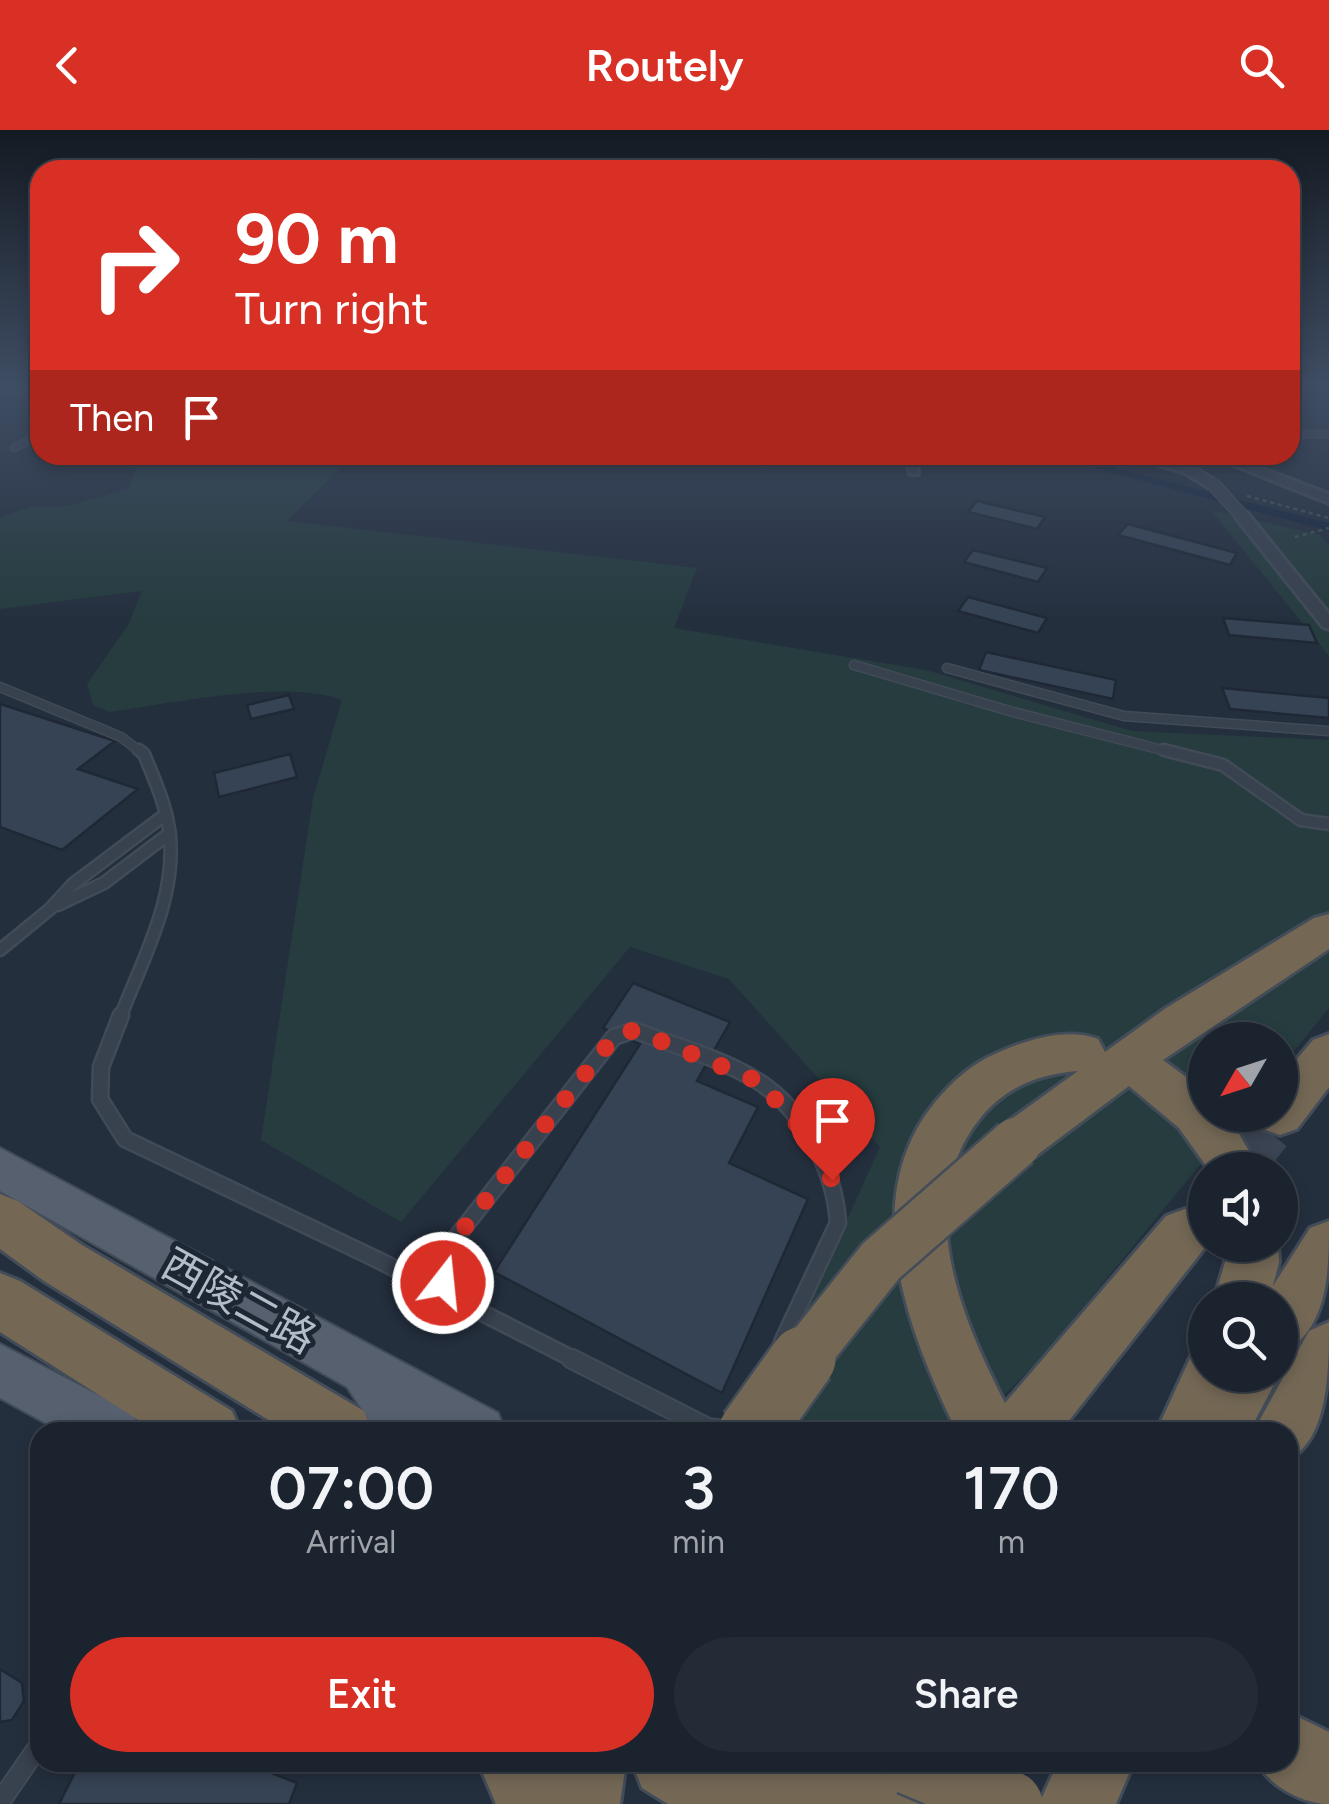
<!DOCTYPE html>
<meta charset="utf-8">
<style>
:root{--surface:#1b232e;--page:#242b36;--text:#f1f3f6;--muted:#a0a4aa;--line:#39404a;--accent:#d93025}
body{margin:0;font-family:Figtree,"Noto Sans SC",sans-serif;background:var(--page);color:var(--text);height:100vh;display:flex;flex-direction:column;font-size:38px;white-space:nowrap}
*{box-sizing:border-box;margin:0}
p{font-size:32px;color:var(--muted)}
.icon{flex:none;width:55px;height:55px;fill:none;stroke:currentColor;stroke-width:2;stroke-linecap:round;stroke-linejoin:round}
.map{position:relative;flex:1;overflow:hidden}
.drawer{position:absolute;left:30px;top:1292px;width:1268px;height:350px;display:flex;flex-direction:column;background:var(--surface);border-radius:30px;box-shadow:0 5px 15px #0003,0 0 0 2px var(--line)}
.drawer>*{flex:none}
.hud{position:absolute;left:30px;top:30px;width:1270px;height:305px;border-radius:30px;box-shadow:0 5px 15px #0003,0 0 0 2px var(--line);background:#d93025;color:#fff;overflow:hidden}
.needle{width:65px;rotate:231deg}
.buttons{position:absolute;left:1188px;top:892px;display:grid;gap:20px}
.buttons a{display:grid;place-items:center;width:110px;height:110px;border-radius:50%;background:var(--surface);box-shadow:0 5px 15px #0003,0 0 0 2px var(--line);font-size:50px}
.pin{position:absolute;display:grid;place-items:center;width:85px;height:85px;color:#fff;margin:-102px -42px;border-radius:50% 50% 50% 0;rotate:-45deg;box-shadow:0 0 10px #0007}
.pin .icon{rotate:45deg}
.me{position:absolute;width:110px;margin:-55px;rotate:16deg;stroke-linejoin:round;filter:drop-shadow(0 0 8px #0008)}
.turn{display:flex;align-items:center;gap:35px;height:210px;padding:0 40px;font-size:45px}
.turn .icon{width:130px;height:130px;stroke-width:2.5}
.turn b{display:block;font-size:70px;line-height:85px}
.then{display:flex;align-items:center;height:95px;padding:0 40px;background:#0003;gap:20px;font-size:38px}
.eta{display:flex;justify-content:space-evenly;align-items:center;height:170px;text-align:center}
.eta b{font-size:60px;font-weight:600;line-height:70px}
.cta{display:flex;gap:20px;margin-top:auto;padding:20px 40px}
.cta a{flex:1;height:115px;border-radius:60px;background:var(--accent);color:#fff;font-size:40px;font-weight:600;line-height:115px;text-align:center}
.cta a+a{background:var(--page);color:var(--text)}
header{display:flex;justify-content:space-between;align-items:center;height:130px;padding:0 40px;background:var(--accent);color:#fff;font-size:45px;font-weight:600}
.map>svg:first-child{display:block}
.green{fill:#263c3f}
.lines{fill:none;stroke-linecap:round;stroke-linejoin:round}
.canal{fill:#17263c;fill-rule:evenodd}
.building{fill:#364354;stroke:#1f2835;stroke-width:2.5}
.highway-tunnel{stroke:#3a4453;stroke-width:50;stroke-dasharray:50 25;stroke-linecap:butt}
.lane-far4-casing{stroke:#414a57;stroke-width:9}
.lane-far3-casing{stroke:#414a57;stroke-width:11}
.lane-far2-casing{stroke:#414a57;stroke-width:15}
.lane-far1-casing{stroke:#414a57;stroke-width:19}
.lane-casing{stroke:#414a57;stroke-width:22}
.street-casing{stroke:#414a57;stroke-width:6}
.primary-casing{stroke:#414a57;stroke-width:4}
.highway-casing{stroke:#434c59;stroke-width:6}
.path{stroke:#3f5557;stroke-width:2.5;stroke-dasharray:4 4;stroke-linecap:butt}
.lane-far4{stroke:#38414e;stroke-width:6}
.lane-far3{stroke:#38414e;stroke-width:8}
.lane-far2{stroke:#38414e;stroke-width:10}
.lane-far1{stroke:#38414e;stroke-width:14}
.lane{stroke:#38414e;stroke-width:18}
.street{fill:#38414e;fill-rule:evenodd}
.primary{fill:#56606e;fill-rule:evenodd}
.highway{fill:#746855;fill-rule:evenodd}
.street-bridge-casing{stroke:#414a57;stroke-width:15;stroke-linecap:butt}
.highway-bridge-far1-casing{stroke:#434c59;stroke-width:55;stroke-linecap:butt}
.highway-bridge-casing{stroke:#434c59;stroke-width:70;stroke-linecap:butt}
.street-bridge{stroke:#38414e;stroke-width:12}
.highway-bridge-far1{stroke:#746855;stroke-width:50}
.highway-bridge{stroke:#746855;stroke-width:65}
.route{stroke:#d93025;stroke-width:18;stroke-dasharray:0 32.4}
.labels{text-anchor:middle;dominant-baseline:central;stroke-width:10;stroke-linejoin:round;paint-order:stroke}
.near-street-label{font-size:42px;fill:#b4bcc9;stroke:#1d2633}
</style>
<header><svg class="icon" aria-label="back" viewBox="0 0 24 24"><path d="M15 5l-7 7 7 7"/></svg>Routely<svg class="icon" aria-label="search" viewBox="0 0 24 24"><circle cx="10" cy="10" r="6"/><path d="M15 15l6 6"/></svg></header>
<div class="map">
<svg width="1329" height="1674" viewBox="0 0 1329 1674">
<rect width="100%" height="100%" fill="#242f3e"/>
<g class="green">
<path d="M149,325H354L287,391L697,438L674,498L926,540L1132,601L1329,610V878L1280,938V910H1205V985H1241L1039,1231L966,1302H751L880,1017L729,849L630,817L401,1092L261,1010L313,668L342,570C285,549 172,573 109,582L93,575L87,554L128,495L142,461L0,479V388L31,376H66L129,359L134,341Z"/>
<path d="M1211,380L1320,405L1329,416V526Z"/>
</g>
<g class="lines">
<path class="canal" d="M1045,325H1065L1329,393V401Z"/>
</g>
<g class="building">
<path d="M977,371L1045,387L1037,399L968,382Z"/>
<path d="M1128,394L1237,423L1230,435L1118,405Z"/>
<path d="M973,420L1047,438L1038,452L964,432Z"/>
<path d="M968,467L1047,488L1038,503L958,481Z"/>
<path d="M1223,488L1309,495L1317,513L1229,505Z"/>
<path d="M986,522L1116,550L1113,569L979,540Z"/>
<path d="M1222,558L1329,568V588L1230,579Z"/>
<path d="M289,565L294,579L251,589L247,575Z"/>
<path d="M0,574L115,611L78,639L138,659L62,720L0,697Z"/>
<path d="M290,624L297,647L219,667L214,643Z"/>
<path d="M633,853L730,892L697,951L758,977L729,1033L808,1069L722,1263L494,1142L640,914L603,898Z"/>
<path d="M0,1539L22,1553L24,1571L12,1590L0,1592Z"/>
<path d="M80,1632H243L297,1653L289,1674H59Z"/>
</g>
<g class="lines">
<path class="highway-tunnel" d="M1236,1040L1276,989"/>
<g class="lane-far4-casing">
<g id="lane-far4">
<path d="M0,261L40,262"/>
<path d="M1290,305L1329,304"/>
<path d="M14,318L40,305"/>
</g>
</g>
<g class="lane-far3-casing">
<g id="lane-far3">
<path d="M854,535L1013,582L1174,623"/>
<path d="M947,538L1124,586L1329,601"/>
<path d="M0,557L121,607L142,623"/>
</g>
</g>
<g class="lane-far2-casing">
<g id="lane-far2">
<path d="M1164,620L1223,635L1301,690L1329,694"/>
<path d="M58,775L104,753L170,703"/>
<path d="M0,820L50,779L73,754L166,684"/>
<path d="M120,888C143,828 179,764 169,699C165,672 154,649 144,624L139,620"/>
</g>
</g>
<g class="lane-far1-casing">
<g id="lane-far1">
<path d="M121,885L101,937L100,969L125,1009L376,1129L577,1231"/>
<path d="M442,1127L441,1147L450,1165"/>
<path d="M421,1152L614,907L634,900C674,916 719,927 756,950C802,978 835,1040 838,1093L782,1212"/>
</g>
</g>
<g class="lane-casing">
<g id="lane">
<path d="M572,1229L708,1298L723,1300L733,1296"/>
<path d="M0,1672L40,1614"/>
</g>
</g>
<g class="street-casing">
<g id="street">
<path d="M905,325H917L918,344H910Z"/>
<path d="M1124,325C1157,325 1194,333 1219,354L1208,357L1183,342Z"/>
<path d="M1209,325H1226L1329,364V373Z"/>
<path d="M1237,383H1247L1329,484V499L1323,497L1237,389Z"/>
</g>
</g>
<g class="primary-casing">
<g id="primary">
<path d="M0,1018L498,1283L505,1302H377L347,1257L0,1061Z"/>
<path d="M0,1214L133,1283L140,1302H62L0,1268Z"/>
</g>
</g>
<g class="highway-casing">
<g id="highway">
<path d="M1329,784V819L1163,930L1205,961V985H1228L1260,1040H1209L1179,998L1129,956L1033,1028L1016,1035L999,1028L991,1013L999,998L1078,941C1038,944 1003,958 978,991C913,1076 962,1189 1005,1273L1166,1086L1185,1079L1204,1086L1207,1115L1060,1302H957C909,1203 855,1069 936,971C953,951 970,935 995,924C1026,910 1065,897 1098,909L1105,922L1166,878L1314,788Z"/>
<path d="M1329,904V957L1297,999L1280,1005L1263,999L1256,985H1280V949L1313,910Z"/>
<path d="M0,1064L18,1071L82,1115L364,1281L373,1302H288L44,1151L0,1119Z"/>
<path d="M1329,1091C1329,1141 1329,1201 1280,1224V1170H1214L1225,1132L1224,1115H1278L1279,1132L1273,1156L1310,1098Z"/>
<path d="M0,1143L20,1151L232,1281L241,1302H157L0,1202Z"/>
<path d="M1329,1192C1329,1239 1329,1309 1288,1330V1302H1253L1309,1201Z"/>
<path d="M1205,1219V1245H1279L1249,1302H1156L1192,1224Z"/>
<path d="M1288,1582L1329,1602V1674C1304,1674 1268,1656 1258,1632H1288Z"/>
<path d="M478,1632H626L620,1674H496Z"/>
<path d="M632,1632H906L924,1648L935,1674H668L642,1658Z"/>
<path d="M1058,1632H1134L1116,1674H1039Z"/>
</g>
</g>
<g class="path">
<path d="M1081,325L1121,337"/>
<path d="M1247,366L1329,388"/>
<path d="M1295,407L1329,398"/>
</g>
<use href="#lane-far4" class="lane-far4"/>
<use href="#lane-far3" class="lane-far3"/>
<use href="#lane-far2" class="lane-far2"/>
<use href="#lane-far1" class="lane-far1"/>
<use href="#lane" class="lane"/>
<use href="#street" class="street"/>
<use href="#primary" class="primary"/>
<use href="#highway" class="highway"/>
<g class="street-bridge-casing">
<path id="street-bridge" d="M1213,354L1242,386"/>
</g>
<g class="highway-bridge-far1-casing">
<path id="highway-bridge-far1" d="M801,1231L881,1131L1016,1013"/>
</g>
<g class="highway-bridge-casing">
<g id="highway-bridge">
<path d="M751,1302L803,1229"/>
<path d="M910,1632L1010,1674"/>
</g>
</g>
<use href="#street-bridge" class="street-bridge"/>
<use href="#highway-bridge-far1" class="highway-bridge-far1"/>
<use href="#highway-bridge" class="highway-bridge"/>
</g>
<linearGradient id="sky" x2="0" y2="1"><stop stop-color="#141a22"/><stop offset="0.52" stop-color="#3f4d63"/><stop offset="1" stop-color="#3f4d63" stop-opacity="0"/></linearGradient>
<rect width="1329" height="492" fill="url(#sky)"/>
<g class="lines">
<path class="route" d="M443,1153L442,1126L614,907L634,900L760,952L809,1008L832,1050"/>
</g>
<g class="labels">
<g class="near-street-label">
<text transform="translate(239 1171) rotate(29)">西陵二路</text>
</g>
</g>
</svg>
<div class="buttons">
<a><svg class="needle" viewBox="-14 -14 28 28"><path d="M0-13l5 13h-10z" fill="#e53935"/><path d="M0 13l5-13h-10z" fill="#a0a4aa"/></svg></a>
<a><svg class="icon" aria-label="sound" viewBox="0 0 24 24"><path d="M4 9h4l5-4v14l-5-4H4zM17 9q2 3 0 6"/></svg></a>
<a><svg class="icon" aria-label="search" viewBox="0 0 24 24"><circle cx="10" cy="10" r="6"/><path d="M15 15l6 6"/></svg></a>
</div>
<div class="pin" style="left:832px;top:1050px;background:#d93025"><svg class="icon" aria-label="arrive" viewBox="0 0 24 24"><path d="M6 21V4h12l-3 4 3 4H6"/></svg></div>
<svg class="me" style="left:443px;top:1153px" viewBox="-20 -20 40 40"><circle r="17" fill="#d93025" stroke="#fff" stroke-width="3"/><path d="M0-11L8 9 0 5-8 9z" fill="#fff"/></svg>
<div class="hud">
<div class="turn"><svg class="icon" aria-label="right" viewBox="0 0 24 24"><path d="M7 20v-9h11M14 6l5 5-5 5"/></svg><div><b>90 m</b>Turn right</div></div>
<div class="then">Then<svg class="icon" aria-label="arrive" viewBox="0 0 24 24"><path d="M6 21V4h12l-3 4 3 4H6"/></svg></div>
</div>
<section class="drawer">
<div class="eta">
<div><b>07:00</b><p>Arrival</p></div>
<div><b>3</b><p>min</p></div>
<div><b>170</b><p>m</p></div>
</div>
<div class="cta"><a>Exit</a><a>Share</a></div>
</section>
</div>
